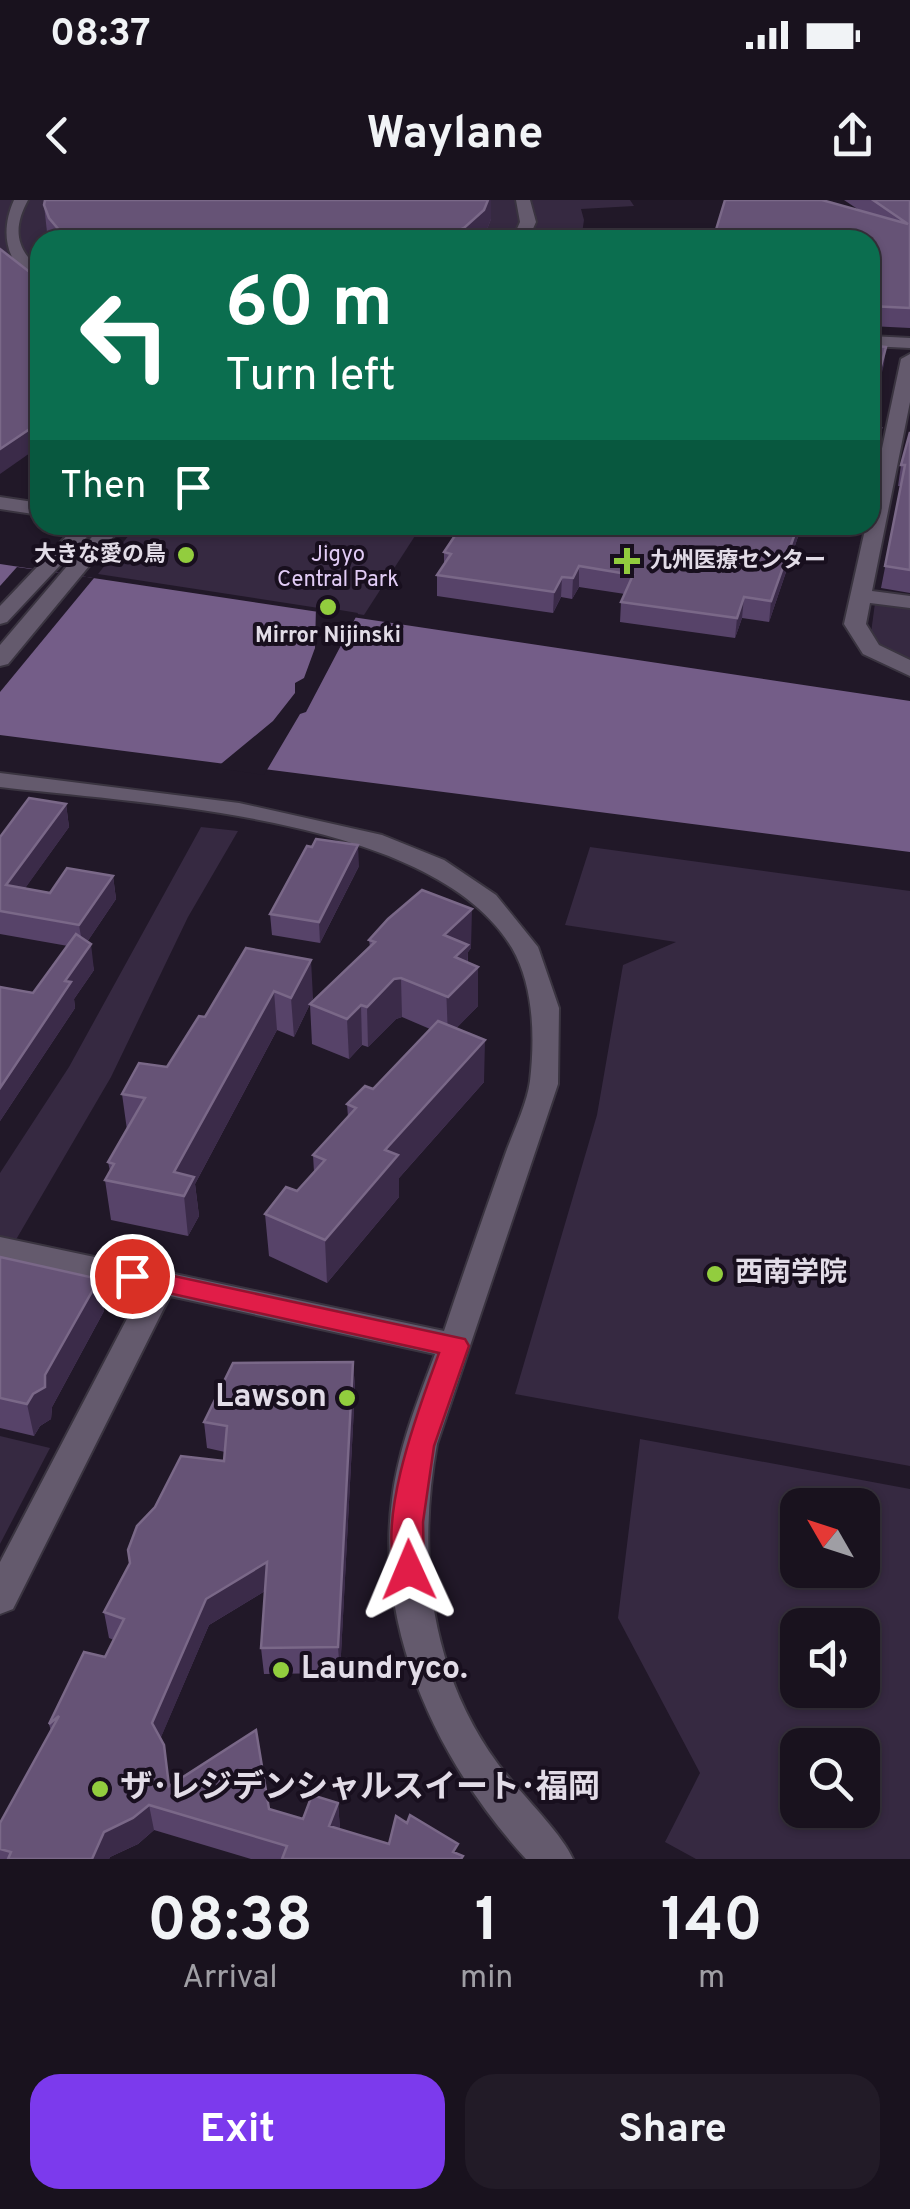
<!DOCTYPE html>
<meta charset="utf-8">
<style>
:root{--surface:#19121e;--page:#221b27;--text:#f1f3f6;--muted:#9f9ea4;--line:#37323c;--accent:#7c3aed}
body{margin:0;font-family:Overpass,"Noto Sans JP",sans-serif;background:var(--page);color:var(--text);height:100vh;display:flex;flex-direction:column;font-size:38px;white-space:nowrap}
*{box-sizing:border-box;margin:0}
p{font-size:32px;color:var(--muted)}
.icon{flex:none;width:55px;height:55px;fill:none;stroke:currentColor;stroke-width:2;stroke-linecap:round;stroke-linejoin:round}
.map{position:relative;height:1659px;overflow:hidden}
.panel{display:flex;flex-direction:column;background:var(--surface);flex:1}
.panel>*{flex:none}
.top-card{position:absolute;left:30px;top:30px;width:850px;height:305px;border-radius:30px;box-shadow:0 2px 8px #0004,0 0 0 2px var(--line);background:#0b6e4f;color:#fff;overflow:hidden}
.needle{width:65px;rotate:309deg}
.tools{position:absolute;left:780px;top:1288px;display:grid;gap:20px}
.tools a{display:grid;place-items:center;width:100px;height:100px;border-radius:20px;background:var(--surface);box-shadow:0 2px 8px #0004,0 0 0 2px var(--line);font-size:50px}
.pin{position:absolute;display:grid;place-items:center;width:85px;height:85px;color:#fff;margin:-42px;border:5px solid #fff;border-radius:50%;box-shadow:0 2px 10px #0007}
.me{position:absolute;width:110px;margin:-55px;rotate:359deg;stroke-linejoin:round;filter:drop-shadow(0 0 8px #0008)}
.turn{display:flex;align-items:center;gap:35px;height:210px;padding:0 30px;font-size:45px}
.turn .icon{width:130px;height:130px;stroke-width:2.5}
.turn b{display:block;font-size:70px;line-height:85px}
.then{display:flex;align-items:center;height:95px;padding:0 30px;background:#0003;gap:20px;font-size:38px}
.eta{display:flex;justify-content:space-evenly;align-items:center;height:170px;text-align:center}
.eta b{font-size:60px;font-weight:700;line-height:70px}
.primary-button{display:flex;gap:20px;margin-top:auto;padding:20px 30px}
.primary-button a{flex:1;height:115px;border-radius:30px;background:var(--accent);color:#fff;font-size:40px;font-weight:700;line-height:115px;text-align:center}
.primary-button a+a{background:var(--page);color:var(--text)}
.status{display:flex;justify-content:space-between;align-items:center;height:70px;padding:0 50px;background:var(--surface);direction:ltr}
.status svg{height:28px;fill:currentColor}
header{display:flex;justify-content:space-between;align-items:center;height:130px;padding:0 30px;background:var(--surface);font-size:45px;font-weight:700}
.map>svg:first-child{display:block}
.green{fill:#362941;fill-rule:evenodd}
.water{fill:#745d88}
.pier{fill:#211828}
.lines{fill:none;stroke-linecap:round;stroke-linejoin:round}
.minor-casing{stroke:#3a3440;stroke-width:4}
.minor{fill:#645a6d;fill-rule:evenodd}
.wall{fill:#574369}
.shaded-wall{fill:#3b2b49}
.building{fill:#665376;stroke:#7a6888;stroke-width:2.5}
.route{fill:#e11d48;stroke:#92132f;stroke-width:2.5}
.poi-dot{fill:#92cd3e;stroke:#180f1e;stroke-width:4}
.labels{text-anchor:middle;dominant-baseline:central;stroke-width:8;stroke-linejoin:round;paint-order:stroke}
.far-poi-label{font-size:22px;font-weight:bold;fill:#e2dce7;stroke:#180f1e;text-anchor:end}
.far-park-label{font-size:22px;fill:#e2ccf6;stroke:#180f1e}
.poi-label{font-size:28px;font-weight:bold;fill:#e2dce7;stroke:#180f1e;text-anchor:start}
.near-poi-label{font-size:32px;font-weight:bold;fill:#e2dce7;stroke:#180f1e;text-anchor:start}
</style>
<div class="status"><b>08:37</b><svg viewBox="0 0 49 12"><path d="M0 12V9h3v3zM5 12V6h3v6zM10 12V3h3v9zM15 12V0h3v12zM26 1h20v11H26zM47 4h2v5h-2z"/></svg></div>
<header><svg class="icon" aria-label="back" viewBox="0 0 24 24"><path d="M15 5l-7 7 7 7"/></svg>Waylane<svg class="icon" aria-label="share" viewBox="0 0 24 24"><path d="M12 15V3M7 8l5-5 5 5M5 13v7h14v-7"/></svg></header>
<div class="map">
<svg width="910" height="1659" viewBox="0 0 910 1659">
<rect width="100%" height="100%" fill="#211828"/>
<g class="green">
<path d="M0,0H630L634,6L581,9L584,20L581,40H40V111L0,108Z"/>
<path d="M137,325H422L364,415L98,374Z"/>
<path d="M875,403L910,408V461L881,447L871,433Z"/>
<path d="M201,627L238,631L188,717L111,877L0,1067V973L69,867Z"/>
<path d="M590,647L910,691V1266L515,1194L597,915L623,765L676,742L565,725Z"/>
<path d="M0,1236L50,1248L0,1344Z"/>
<path d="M640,1239L910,1289V1659H696L665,1642L700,1573L618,1418ZM798,1305H862V1370H798ZM798,1425H862V1490H798ZM798,1545H862V1610H798Z"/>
</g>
<path class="water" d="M0,364L910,501V652L0,535Z"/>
<g class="pier">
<path d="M17,367L94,378L0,492V386Z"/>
<path d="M316,406L358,413L306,512L300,514L264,575L216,568L273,521L295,493V483L304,478L315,448Z"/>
</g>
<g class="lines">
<g class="minor-casing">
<g id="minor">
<path d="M14,0H28C13,27 15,49 40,69V81C4,67 0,31 14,0Z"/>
<path d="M516,0H530L536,22L528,40H512L520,22Z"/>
<path d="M870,136L910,138V148L870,146Z"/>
<path d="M910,154V202L872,391L910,396V408L870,403L866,424L879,445L910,460V476L863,454L844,424L866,325H870V305L901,159Z"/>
<path d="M0,297L40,303V315L0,309Z"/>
<path d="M77,325H98L7,422L0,424V406Z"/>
<path d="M102,325H123L8,464L0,466V445Z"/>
<path d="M0,573L239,603L382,635L444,660L496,695L538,747L559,808L558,884L437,1244C417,1355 429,1470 498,1564C518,1591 561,1632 573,1659H526C439,1564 375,1431 392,1300C398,1249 417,1202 435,1154L170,1096L13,1409L0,1414V1362L142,1090L0,1059V1037L444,1131C464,1071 485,1012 506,952C514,930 527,904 530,881C535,838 534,786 512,748C433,615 141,604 0,587Z"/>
</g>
</g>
<use href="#minor" class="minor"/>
</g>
<g class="wall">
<path d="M45,0H491V19L484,37L481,40H50L47,32L44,5Z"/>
<path d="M844,0H910V128L870,126V40L715,33L859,10Z"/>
<path d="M870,227L878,247L874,267L870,266Z"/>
<path d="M910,232V393L881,388L901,286H898L901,265Z"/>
<path d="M802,325L769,422L742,418L735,438L620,422L621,402L625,394L579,387L572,399L561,397L553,413L437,396V375L444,365V352Z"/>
<path d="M66,604L69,627L25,688L50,693L113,676L116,699L87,742L94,770L74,799L75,808L0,921V787L33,793L68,746L0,734V637Z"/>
<path d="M359,666L320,743L272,735L270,714Z"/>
<path d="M369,740L471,748L468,752V763L478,806L456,828L484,882L399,978V997L327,1083L269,1056L265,1014L297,991L314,972L313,955L348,917L347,904L373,889L430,829L402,817L396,819L368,847L362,845L349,859L312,844L310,804L294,837L277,830L195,984L199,1016L188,1036L111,1020L105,980L110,971L108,962L127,930L122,894L167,867L205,817L246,748L313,798L310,804L370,747Z"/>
<path d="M0,1057L99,1079L104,1111L52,1207L51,1219L40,1226L34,1236L0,1228Z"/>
<path d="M353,1162L355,1188L340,1473L264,1474L261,1448L265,1391L209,1425L160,1539L170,1586L269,1609L303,1619L338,1603L340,1630L389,1644L458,1655L463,1659H251L154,1630L138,1644L110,1657L109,1659H0V1649L51,1531L49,1524L105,1457L114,1440L109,1438L104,1412L224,1261L225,1252L207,1248L204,1222Z"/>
</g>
<g class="shaded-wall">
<path d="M488,0H491V19L484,37L481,40H437Z"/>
<path d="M886,147L884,165L870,217V208Z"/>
<path d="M40,222V246L0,274V249Z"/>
<path d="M798,325H802L769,422L771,401Z"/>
<path d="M579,366V387L572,399L573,378Z"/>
<path d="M562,377L561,397L553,413L554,392Z"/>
<path d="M744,397L742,418L735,438L737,418Z"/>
<path d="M66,604L69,627L11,708L6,685Z"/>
<path d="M358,645L359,666L320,743L319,722Z"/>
<path d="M113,676L116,699L83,748L79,725Z"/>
<path d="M472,709L471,748L468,752L467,778L478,767V806L448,837L444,735Z"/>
<path d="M91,744L94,770L74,799L75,808L0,921V888L65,781Z"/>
<path d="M311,760L313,798L294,837L291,798Z"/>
<path d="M401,778L402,817L396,819L368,847L367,807L394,779Z"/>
<path d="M274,791L277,830L195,984L199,1016L188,1036L184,996L174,972Z"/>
<path d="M361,805L362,845L349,859L347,819Z"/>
<path d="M485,840L484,882L399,978V997L327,1083L325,1040L385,950Z"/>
<path d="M99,1079L104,1111L52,1207L51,1219L40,1226L34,1236L27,1204L45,1175Z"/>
<path d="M353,1162L355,1188L340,1473L338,1447Z"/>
<path d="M267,1362L270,1388L209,1425L156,1549L152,1523L206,1399Z"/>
<path d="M338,1603L340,1628L331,1651L329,1626Z"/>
<path d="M149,1605L154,1630L138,1644L110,1657L109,1659H92L104,1632Z"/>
</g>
<g class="building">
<path d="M45,0H488L484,10L464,28L437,40H76L60,31L49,18L44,5Z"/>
<path d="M725,0H822L908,24L873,0H910V108L870,106V40H705L706,32L715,33Z"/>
<path d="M0,49L40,80V222L0,249Z"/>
<path d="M870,145L886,147L870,208Z"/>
<path d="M870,227L881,228L877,248L870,247Z"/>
<path d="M910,232V370L885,366L905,265H901Z"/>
<path d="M462,325H798L771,401L744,397L737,418L621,402L633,375L579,366L573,378L562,377L554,392L437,375L451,354L444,352Z"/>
<path d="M29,598L66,604L6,685L50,693L67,668L113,676L79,725L0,711V637Z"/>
<path d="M316,639L358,645L319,722L270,714L307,646L312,647Z"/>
<path d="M422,690L472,709L444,735L468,745L455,757L478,767L448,797L401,778L394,779L367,807L361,805L347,819L310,804L375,742L369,740L388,719Z"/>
<path d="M76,734L91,744L65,781L71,782L0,888V787L33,793Z"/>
<path d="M246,748L311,760L291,798L274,791L174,972L194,977L184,996L105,980L114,964L108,962L145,898L122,894L139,863L167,867L199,816L205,817Z"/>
<path d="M438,821L485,840L385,950L398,955L325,1040L265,1014L286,987L297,991L325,960L313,955L356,908L347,904L365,886L373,889Z"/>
<path d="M0,1057L99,1079L45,1175V1187L33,1194L27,1204L0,1198Z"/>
<path d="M353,1162L338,1447L261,1448L267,1362L206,1399L152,1523L164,1545L169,1586L256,1530L269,1609L303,1619L312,1595L338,1603L329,1626L389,1644L396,1616L407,1623L410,1615L458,1644L453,1652L463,1656L461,1659H282L287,1646L149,1605L133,1618L104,1632L92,1659H8L11,1652L0,1649V1623L59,1516L49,1524L84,1452L105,1457L124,1419L104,1412L130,1363L128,1350L137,1326L155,1307L181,1256L224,1261L227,1226L204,1222L233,1163Z"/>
</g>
<path class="route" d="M132,1067L465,1139L469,1146L434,1246L423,1322L424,1370L420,1379L409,1383L399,1379C373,1326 420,1205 439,1153L123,1083L119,1076L123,1070Z"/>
<g class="poi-dot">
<circle cx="186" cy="355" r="10"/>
<path d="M622 346h10v10h10v10h-10v10h-10v-10h-10v-10h10z"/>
<circle cx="328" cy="407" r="10"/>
<circle cx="715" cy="1074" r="10"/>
<circle cx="347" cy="1198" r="10"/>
<circle cx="281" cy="1470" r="10"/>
<circle cx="100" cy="1589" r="10"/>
</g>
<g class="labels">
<g class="far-poi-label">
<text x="166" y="355">大きな愛の鳥</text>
<text x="650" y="361" text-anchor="start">九州医療センター</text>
<text x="328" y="436" text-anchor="middle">Mirror Nijinski</text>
</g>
<g class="far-park-label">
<text x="338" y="355">Jigyo<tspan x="338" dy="25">Central Park</tspan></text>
</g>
<g class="poi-label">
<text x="735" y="1074">西南学院</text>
</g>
<g class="near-poi-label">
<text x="327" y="1198" text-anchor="end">Lawson</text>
<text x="301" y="1470">Laundryco.</text>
<text x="120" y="1589">ザ･レジデンシャルスイート･福岡</text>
</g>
</g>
</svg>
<div class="tools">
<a><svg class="needle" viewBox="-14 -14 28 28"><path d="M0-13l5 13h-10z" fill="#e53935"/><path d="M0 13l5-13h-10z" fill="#9f9ea4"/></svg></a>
<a><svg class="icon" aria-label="sound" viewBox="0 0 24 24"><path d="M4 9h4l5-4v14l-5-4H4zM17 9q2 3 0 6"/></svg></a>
<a><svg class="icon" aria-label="search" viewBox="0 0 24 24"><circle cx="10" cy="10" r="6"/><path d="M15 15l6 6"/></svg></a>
</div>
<div class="pin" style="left:132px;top:1076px;background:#d93025"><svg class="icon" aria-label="arrive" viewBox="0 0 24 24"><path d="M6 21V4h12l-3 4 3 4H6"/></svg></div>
<svg class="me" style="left:409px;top:1370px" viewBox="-20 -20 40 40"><path d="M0-17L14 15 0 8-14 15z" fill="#e11d48" stroke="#fff" stroke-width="4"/></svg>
<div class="top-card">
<div class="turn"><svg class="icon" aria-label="left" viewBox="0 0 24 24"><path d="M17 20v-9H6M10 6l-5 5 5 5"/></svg><div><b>60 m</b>Turn left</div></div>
<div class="then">Then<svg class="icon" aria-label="arrive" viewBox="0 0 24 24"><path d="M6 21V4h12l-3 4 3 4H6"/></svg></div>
</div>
</div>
<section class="panel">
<div class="eta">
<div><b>08:38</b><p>Arrival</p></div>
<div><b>1</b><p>min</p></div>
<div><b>140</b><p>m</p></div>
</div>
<div class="primary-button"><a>Exit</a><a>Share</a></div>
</section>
